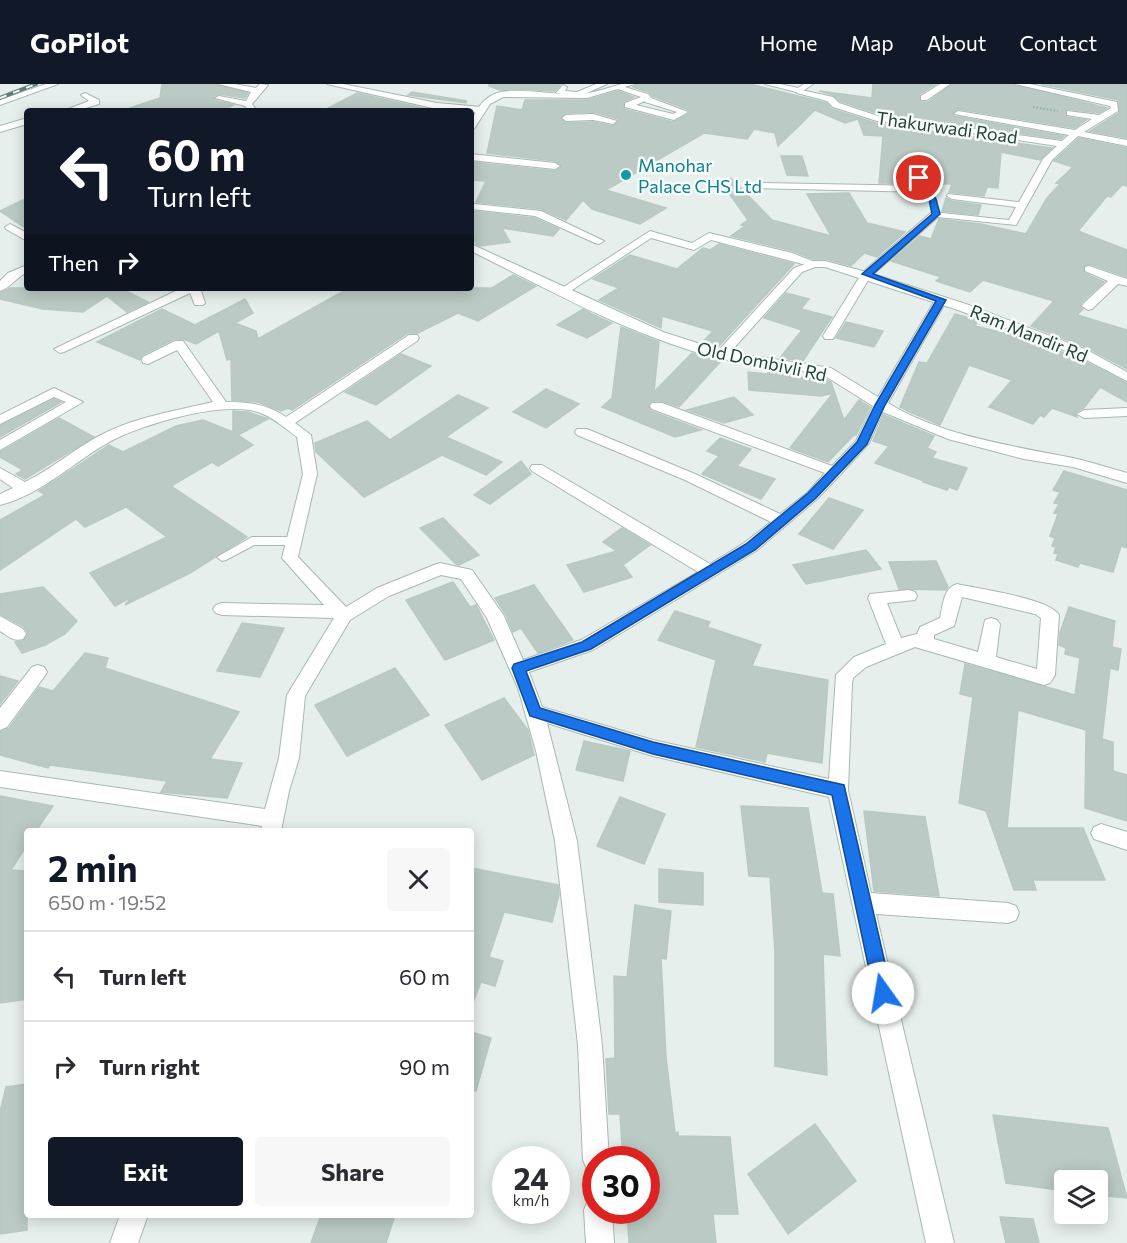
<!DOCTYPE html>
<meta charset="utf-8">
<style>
:root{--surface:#fff;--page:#f7f7f7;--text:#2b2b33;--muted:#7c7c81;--line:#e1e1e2;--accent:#111827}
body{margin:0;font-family:Commissioner,sans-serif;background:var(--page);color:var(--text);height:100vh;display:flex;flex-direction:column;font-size:22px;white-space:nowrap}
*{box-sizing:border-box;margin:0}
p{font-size:20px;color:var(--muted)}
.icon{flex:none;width:33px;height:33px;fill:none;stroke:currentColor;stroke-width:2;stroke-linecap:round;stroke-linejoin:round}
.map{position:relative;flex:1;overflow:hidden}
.details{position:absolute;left:24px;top:744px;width:450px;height:390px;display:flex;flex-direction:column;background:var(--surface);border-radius:6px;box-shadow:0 3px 15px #0003}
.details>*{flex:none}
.hud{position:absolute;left:24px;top:24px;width:450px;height:183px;border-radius:6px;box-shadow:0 3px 15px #0003;background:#111827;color:#fff;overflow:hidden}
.controls{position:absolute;left:1054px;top:1086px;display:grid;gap:12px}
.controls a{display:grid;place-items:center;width:54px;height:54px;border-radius:6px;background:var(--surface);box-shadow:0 3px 15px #0003;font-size:30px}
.speed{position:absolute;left:492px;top:1062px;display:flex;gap:12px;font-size:30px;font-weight:700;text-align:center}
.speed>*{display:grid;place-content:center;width:78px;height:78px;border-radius:50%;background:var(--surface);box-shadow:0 3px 15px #0003;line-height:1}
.speed small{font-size:15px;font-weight:400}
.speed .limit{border:9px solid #d22;background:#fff;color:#111}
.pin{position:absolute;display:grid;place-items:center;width:51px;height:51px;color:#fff;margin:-26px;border:3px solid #fff;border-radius:50%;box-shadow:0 2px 6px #0007}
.me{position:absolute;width:66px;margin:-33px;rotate:347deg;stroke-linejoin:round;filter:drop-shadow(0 0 4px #0008)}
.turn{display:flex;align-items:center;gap:21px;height:126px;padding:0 24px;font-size:27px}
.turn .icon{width:78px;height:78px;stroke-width:2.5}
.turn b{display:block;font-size:42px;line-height:51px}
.then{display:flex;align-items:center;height:57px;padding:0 24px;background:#0003;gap:12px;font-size:22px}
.round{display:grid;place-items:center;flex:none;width:63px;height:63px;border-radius:6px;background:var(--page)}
.summary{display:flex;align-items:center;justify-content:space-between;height:102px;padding:0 24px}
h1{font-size:36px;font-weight:700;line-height:45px;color:var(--accent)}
.action{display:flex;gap:12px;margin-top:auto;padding:12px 24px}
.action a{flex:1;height:69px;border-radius:6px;background:var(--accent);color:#fff;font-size:24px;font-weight:700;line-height:69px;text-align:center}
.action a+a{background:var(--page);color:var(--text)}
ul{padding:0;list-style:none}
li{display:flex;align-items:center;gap:18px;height:90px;padding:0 24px;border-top:2px solid var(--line)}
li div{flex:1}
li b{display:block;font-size:22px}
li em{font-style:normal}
header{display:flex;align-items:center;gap:36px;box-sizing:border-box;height:84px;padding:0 30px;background:var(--accent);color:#fff}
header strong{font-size:28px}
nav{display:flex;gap:33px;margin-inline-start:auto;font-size:21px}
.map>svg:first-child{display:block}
.building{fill:#bbcac4;stroke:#b8c9c2;stroke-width:1.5;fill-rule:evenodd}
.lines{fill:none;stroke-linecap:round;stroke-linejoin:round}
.lane-casing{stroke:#a8b8b2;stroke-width:2}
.street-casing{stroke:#a8b8b2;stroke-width:2}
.secondary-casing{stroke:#a4bbb3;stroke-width:2}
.path{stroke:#86b3a5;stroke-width:2;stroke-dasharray:1.5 2;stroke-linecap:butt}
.lane{fill:#fff;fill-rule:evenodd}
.street{fill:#fff;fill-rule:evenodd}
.secondary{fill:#fff;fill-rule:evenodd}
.rail-casing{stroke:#5f7d75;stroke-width:4}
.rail{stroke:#f7fbf9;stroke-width:2;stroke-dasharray:7;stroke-linecap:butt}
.route{fill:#1a73e8;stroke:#114b97;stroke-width:1.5}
.culture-dot{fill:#0f9aa8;stroke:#f7fbf9;stroke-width:2}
.labels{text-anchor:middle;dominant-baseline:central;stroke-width:5;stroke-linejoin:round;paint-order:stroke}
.far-street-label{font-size:18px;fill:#24423a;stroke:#f7fbf9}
.far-culture-label{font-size:18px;fill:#0d838f;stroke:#f7fbf9;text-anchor:start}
</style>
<header>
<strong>GoPilot</strong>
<nav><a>Home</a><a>Map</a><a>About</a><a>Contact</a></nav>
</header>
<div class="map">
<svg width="1127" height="1159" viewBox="0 0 1127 1159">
<rect width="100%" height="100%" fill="#e6efeb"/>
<g class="building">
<path d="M162,0H216L248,9L245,14L219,10L214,12V16L234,21L220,27H131L130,24L160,14Z"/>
<path d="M489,0H561L555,7L518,5L500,6L489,2Z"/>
<path d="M637,0H750L826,19L832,25L876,39L1052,64L1040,76L1001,68L998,104L987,103L984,112L949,108L952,100L879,99L883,52L864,51L858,35L845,39L815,26L778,62L775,49L754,45L747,55L704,49L606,106L666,124L640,140L592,125L583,116L566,136L541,125L476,118L486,97L471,96V78L555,87L562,83L555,77L487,69L497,22L522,26L525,16H587L618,7L634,13L623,18L624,25L673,38L690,29L689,26L652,12L649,8L633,3ZM594,28L618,35L619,37L613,42L593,38L566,39L560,34L566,29Z"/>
<path d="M873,0H936L920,10L919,16L921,18H928L952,0H1013L1107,24L1099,29L1066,25L1067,33L1086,36L1075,44L958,25L952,30L954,32L1064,52L1061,55L879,30L840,17L833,11L819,7L872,14Z"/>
<path d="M1041,0H1127V54L1090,47L1119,29V16Z"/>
<path d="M412,8L466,17V19L408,11Z"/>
<path d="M357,9L436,27H323Z"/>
<path d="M1079,54L1127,64V102L1122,101L1111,113L1107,112L1078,147L1127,166V193L1090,180L1083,182L1084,189L1104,198L1082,218L1080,222L1083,225L1077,231L1127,246V285L1088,264L1031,242L1054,217L983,196L970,208L936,197L941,193L891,177L920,152L931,155L939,135L981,140L1026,150L1047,114L1060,100L1056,99L1073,83L1054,77Z"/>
<path d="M781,72H802L808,92L787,91Z"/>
<path d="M731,94L772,136L831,152L807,110L849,109L867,139L905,148L877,173L864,169L851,182L826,175H813L793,167L731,152L745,142L741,141L748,136L723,101Z"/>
<path d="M27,114V145L0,127Z"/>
<path d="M946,114L952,117L981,121L978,131L942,127Z"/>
<path d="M471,127L534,134L559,145L553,152L502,144L510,158L480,162L476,160L471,150Z"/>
<path d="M719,160L794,180L718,263L703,258L713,247L662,232L661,244L599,216L619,204L593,195L630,171L677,185L703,164L710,166Z"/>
<path d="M513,191L536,202L478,237L458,229L418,249H408L292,326L288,324L281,327L258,318L232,316L231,275L227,276L219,247L196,260L183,255H174L142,271L140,276L97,258L162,225L195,241L245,215L253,229L235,239L256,247L258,255L349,204H492Z"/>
<path d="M10,204H120L148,218L127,228L107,212L83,228L43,225L0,215V209Z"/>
<path d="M786,209L809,215L801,225L832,233L803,277L780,274L802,246L764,234Z"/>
<path d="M583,225L592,230L612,239L587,254L557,241Z"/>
<path d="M955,230L978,236L975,242L1021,253L1078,274L1127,299V318L1100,303L1084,324L1075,329L1077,333L1052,324L1044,333L1040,331L1033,340L989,323L1012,296L969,281L940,341L910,328L900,323L919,278L927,279Z"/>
<path d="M846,238L883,247L874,263L836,254Z"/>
<path d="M621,243L659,258L654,308L692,269L721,277L679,323L662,317H652L648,321L651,327L701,346L675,353L602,323L612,314Z"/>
<path d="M401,270L431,282L376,321L345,308Z"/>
<path d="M771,285L795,288L792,293L824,294L831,298L844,336L859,316L870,323L856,351H854L828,378L790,364L833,309L821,312L749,306L748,288L767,290Z"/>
<path d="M546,305L579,320L546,344L513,328Z"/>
<path d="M458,311L488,324L446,353L502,378L486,391L442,371L364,413L316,368L315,359L367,337L390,356Z"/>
<path d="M734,313L753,331L724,339L687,326Z"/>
<path d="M54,315L61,318L0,353V342Z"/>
<path d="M233,327L248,328L268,335L238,351L253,361L218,382L212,378L171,402L247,453L190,489L125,521L132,513L115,522L90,489L167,453L126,423L85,443L76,435L0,486V436L45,411L39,407L109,361L123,368L176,342L203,336L233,348Z"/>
<path d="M884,331L934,352L927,364L936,368L932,374L967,384L957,406L949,403L947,406L923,398L924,397L875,379L889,362L873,357Z"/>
<path d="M59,334L94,353L25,395L16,390L23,386L0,373V368Z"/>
<path d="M720,354L751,365L737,382L775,395L761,415L702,390L719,372L707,367Z"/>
<path d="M521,377L531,390L490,420L474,411Z"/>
<path d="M1064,387L1127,406V464L1121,462L1113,488L1080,479L1078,483L1056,476L1058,470L1054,469L1056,463L1052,462L1055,454L1050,452L1058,430L1054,429L1059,420L1054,419L1060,408L1053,406Z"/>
<path d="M829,414L863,426L833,465L799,450Z"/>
<path d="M443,434L479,471L459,481L456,480L420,444Z"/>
<path d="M622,444L650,461L623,481L632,493L584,508L567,481L617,467L603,458Z"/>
<path d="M866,466L881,485L806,500L793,481Z"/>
<path d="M936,477L948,503L946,506L899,505L889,478Z"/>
<path d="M453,498L470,523L476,521L494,556L445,576L406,516Z"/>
<path d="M534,501L573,556L538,569L521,544L513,548L506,531L495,514Z"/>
<path d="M43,503L77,537L65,550L45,561L22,569L15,558L23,557L28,549L24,543L0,530V510Z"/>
<path d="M1069,523L1115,537L1112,563L1121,565L1118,586L1110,584L1102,655L1113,658V687L1127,691V737L1085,724L1086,646L1018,626L1007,744H1083L1105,796H1033L1036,806H1014L986,727L959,719L973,613L960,610L965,580L1075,611L1080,574L1065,570L1066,564L1059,561L1060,549Z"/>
<path d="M675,527L710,538L707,543L761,561L752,582L828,596L822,679L767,669L765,678L696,663L716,576L658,556Z"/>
<path d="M242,539L284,544L260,593L217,587Z"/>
<path d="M85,569L108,574L105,584L239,628L210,675L242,679L227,714L161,708L167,697L50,681L48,684L0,671V648L9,644L39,603L53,607Z"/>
<path d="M395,584L429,631L347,672L315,621Z"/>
<path d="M0,592L18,597L0,620Z"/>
<path d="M504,614L528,646L534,671L482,696L445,641Z"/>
<path d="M584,657L630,667L623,697L576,686Z"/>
<path d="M0,712L53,722L36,747H27V761L11,786L27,787V915L0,919Z"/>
<path d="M620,713L665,730L644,780L597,762Z"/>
<path d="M741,722L808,724L822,809L833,810L840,872L823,870L827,991L775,982V869L770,793L749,792Z"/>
<path d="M864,727L925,733L939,812L874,807Z"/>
<path d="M471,784L558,801L559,811L552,838L504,828L489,873L503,877L495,902L481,898L474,916H471Z"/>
<path d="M659,785L703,789V821L659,818Z"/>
<path d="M635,821L671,827L666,875L661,874L666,973L675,1049L678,1048V1052L730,1053L738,1130H713L716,1159H629L627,1126H646V1076H623L620,1030H609L606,975L615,974L614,892L627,893Z"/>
<path d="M471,948L491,954L476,1007L471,1006Z"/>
<path d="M27,1000V1146L0,1150V1028L6,1003Z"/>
<path d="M993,1031L1108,1044L1127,1114L1098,1111V1096H1065V1107L1006,1099Z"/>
<path d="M815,1040L856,1097L788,1150L748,1090Z"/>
<path d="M321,1131H395L386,1159H311Z"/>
<path d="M1000,1133L1033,1135L1039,1159H1006Z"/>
</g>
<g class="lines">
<g class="lane-casing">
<path id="lane" d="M252,453H293L298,457L293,461H254L226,476L222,477L217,473Z"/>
</g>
<g class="street-casing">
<g id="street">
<path d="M46,0H58L0,21V16Z"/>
<path d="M218,0H234L256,4L260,0L268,1L252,20L257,27H249L245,22L215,14L219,12L246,17L251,8Z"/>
<path d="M327,0H343L437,19L481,23L485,26L481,29L437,25Z"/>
<path d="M596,0H607L578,13L556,9L563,1L567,3L565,7L577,8Z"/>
<path d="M940,0H950L927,16H921V12Z"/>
<path d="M1015,0H1030L1117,18L1118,27L1084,48L1127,56V62L1078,52L1052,76L1016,141L938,133L870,193L833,255H825L823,252L862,189L932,128L1009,136L1016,123L952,115L947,112L948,110L1019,118L1043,75L1057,62L926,42L877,37L833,23L827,17L797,9V5L833,13L839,19L878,32L1062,57L1069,51L954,30L958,27L1075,46L1092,35L1067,31V27L1099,31L1111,24L1110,22Z"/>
<path d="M618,1L648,10L651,14L688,28L674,36L625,23V19L641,13L618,5ZM645,17V18L677,28L673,30L636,21Z"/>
<path d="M85,9L99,16V20L76,27H63L89,17L81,11Z"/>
<path d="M593,30L617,37L613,40L593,36L566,37L562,34L566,31Z"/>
<path d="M27,34V40L0,48V42Z"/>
<path d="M471,70L555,79L560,82L555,85L471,76Z"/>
<path d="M757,99L926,102L931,105L926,108L754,104V100Z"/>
<path d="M475,120L541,127L604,157L599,160L595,159L535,132L471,125V121Z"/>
<path d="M10,140L27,149V157L6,145L5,143Z"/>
<path d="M650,147L692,159L709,149L792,169L820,180L814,183L711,156L694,166L651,154L566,210L562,211L556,208Z"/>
<path d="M27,181V188C17,193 10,204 0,207V197L8,189Z"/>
<path d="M1089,182L1127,195V202L1118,200L1092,225L1088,226L1082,222L1084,219L1108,197L1085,187V183Z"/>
<path d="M182,204H200L205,219L203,221H195L190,209L64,268L60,269L54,265Z"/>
<path d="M941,212L947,216L888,319C941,352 1013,362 1073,374C1091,378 1109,384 1127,389V399L1073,383L1024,375L948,355L883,328L869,359L840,391L817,415L756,467L593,566L529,588L542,623L653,656L829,695L836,591L854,573L886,560L868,514L870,510L909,506L915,508L917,512L915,516L887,519L901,554L917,550L920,543L940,534C943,522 943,504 957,500C978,505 1049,514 1059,531L1055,591L1050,599L1044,601L915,563L866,583L853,594L852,600L848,706L871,809L1008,819L1016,822L1019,829L1016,836L1008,839L876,830L954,1159H926L829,713L653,672L547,639L577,757L602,961L609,1076H596V1089L587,1085L583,1076L578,961L555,757L536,667L518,604L487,534L461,495L441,491L389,512L350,536L305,612L299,674L289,707L281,747H261L262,742L0,703V687L265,725L279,674L287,611L334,534L222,531L216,529L213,525L216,521L222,519L324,521L282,474L303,390L297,353C286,345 275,335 263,330C229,314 143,340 111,357C74,377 43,410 0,421V410L13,404L0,395V384L25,398C52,385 74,365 101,351C135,333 175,327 213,318L177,266L148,280L143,279L142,276L143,273L175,257H183L226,318C249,318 267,320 286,333L409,251H417L419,254L417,257L295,339L311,351L317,390L298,473L346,523L377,504L434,481L440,479L472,486L504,532L523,576L581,556L698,488L532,387L530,384L532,381H542L710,480L744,459L771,438L685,396L577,351L575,348L577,345H587L695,390L780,430L807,409L825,389L652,325L650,322L652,319H662L832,382L856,357L873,322L822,290L721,275L715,271L721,267L831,284L878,313L935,216ZM962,513L1035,530L1041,534L1037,585L996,573L1000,540L997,536L991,534L985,536L978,568L934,555V551L954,542Z"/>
<path d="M54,304L83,318L0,366V356L66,318L54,313L0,340V331Z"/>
<path d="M1127,324V332L1084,334L1077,330L1084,326Z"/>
<path d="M0,532L23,545L26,550L23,555C13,558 8,552 0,547Z"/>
<path d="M38,581L44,583L47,588L44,593L7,643L0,646V624L32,583Z"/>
<path d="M1101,740L1127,748V766L1094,755L1091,749L1094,743Z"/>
<path d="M596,1113V1126H612L614,1159H586L584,1126L588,1116Z"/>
<path d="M120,1131H148L138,1159H110Z"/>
</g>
</g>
<g class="secondary-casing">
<g id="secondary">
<path d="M622,0H635L587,14L503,13L490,20L474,45L471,46C471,30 484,11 501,8C522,4 553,11 576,10C592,10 607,4 622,0Z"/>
<path d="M765,0H780L798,4L804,0H813L800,9Z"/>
<path d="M471,160L663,248L719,266L794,184L814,177H825L870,189L966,220L1087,266L1127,288V297L1079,272L958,226L825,183H815L802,188L725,274L721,275C633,253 551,207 471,167Z"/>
</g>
</g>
<path class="path" d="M1033,23L1058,27"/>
<use href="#lane" class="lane"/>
<use href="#street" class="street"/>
<use href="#secondary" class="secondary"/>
<g class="rail-casing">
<path id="rail" d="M0,14L36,0"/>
</g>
<use href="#rail" class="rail"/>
</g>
<path class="route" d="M916,92H921L936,115L940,130L873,190L946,216L885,321L867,360L816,414L755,466L591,565L526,587L540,624L653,658L844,701L892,909L889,916L883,918L876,916L874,909L832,711L653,670L530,632L512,584L514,580L582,558L746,460L808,409L857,358L875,321L936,217L862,190L932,130L929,115Z"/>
<circle class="culture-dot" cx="626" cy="91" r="6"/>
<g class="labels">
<g class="far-street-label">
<text transform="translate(947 43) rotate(8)">Thakurwadi Road</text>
<text transform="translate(1029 249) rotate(22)">Ram Mandir Rd</text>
<text transform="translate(762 277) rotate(12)">Old Dombivli Rd</text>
</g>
<g class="far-culture-label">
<text x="638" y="81">Manohar<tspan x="638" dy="21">Palace CHS Ltd</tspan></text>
</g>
</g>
</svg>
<div class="controls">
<a><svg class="icon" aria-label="layers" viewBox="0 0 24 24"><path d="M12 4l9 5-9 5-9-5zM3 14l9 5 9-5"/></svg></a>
</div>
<div class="speed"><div>24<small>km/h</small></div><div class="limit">30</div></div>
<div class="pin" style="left:919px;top:94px;background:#d93025"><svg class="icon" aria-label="arrive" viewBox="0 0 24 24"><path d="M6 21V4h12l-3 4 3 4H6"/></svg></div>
<svg class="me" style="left:883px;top:909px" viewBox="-20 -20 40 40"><circle r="19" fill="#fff"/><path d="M0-13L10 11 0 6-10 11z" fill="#1a73e8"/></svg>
<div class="hud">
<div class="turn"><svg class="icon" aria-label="left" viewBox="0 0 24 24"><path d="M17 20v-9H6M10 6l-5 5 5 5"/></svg><div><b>60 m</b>Turn left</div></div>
<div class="then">Then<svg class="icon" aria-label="right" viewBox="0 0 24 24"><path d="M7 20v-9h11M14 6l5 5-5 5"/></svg></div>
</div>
<section class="details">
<div class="summary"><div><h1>2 min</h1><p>650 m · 19:52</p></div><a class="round"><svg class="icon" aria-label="close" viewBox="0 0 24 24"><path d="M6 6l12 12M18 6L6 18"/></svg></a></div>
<ul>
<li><svg class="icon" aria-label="left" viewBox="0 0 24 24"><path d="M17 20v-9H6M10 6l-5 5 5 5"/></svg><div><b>Turn left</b></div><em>60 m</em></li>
<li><svg class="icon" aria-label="right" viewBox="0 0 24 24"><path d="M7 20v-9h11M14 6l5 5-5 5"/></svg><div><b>Turn right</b></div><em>90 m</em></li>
</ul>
<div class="action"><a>Exit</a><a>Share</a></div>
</section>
</div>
